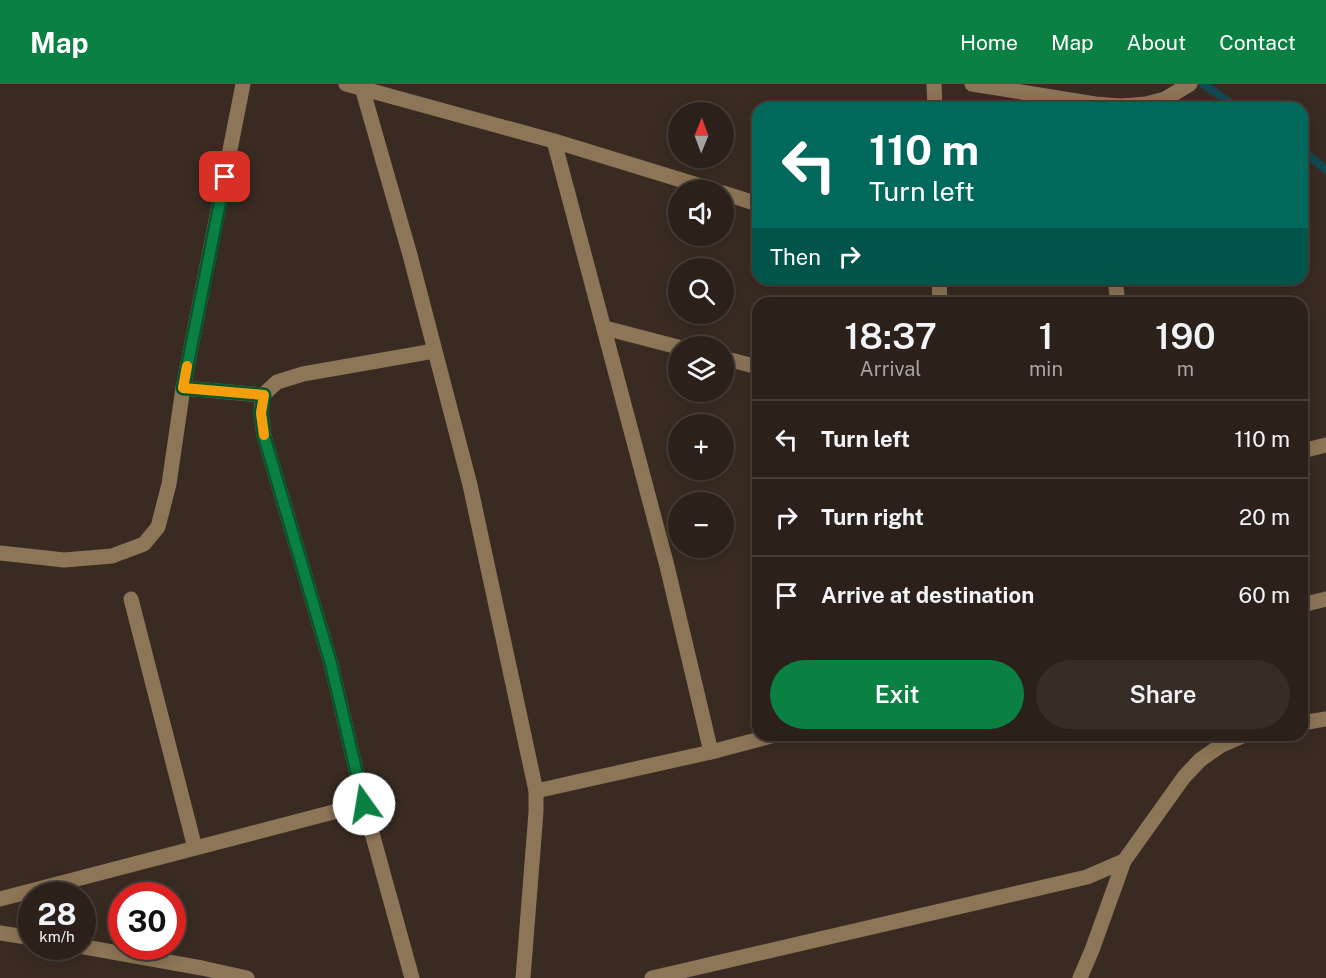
<!DOCTYPE html>
<meta charset="utf-8">
<style>
:root{--surface:#2b201a;--page:#372d27;--text:#f1f3f6;--muted:#a6a3a2;--line:#473e39;--accent:#0b8043}
body{margin:0;font-family:"Public Sans",sans-serif;background:var(--page);color:var(--text);height:100vh;display:flex;flex-direction:column;font-size:22px;white-space:nowrap}
*{box-sizing:border-box;margin:0}
p{font-size:20px;color:var(--muted)}
.icon{flex:none;width:33px;height:33px;fill:none;stroke:currentColor;stroke-width:2;stroke-linecap:round;stroke-linejoin:round}
.map{position:relative;flex:1;overflow:hidden}
.details{position:absolute;left:752px;top:213px;width:556px;height:444px;display:flex;flex-direction:column;background:var(--surface);border-radius:18px;box-shadow:0 3px 15px #0003,0 0 0 2px var(--line)}
.details>*{flex:none}
.hud{position:absolute;left:752px;top:18px;width:556px;height:183px;border-radius:18px;box-shadow:0 3px 15px #0003,0 0 0 2px var(--line);background:#00695c;color:#fff;overflow:hidden}
.needle{width:39px;rotate:1deg}
.controls{position:absolute;left:668px;top:18px;display:grid;gap:12px}
.controls a{display:grid;place-items:center;width:66px;height:66px;border-radius:50%;background:var(--surface);box-shadow:0 3px 15px #0003,0 0 0 2px var(--line);font-size:30px}
.speed{position:absolute;left:18px;top:798px;display:flex;gap:12px;font-size:30px;font-weight:700;text-align:center}
.speed>*{display:grid;place-content:center;width:78px;height:78px;border-radius:50%;background:var(--surface);box-shadow:0 3px 15px #0003,0 0 0 2px var(--line);line-height:1}
.speed small{font-size:15px;font-weight:400}
.speed .limit{border:9px solid #d22;background:#fff;color:#111}
.pin{position:absolute;display:grid;place-items:center;width:51px;height:51px;color:#fff;margin:-26px;border-radius:12px;box-shadow:0 3px 9px #0006}
.me{position:absolute;width:66px;margin:-33px;rotate:347deg;stroke-linejoin:round;filter:drop-shadow(0 0 4px #0008)}
.turn{display:flex;align-items:center;gap:21px;height:126px;padding:0 18px;font-size:27px}
.turn .icon{width:78px;height:78px;stroke-width:2.5}
.turn b{display:block;font-size:42px;line-height:51px}
.then{display:flex;align-items:center;height:57px;padding:0 18px;background:#0003;gap:12px;font-size:22px}
.eta{display:flex;justify-content:space-evenly;align-items:center;height:102px;text-align:center}
.eta b{font-size:36px;font-weight:600;line-height:42px}
.cta{display:flex;gap:12px;margin-top:auto;padding:12px 18px}
.cta a{flex:1;height:69px;border-radius:36px;background:var(--accent);color:#fff;font-size:24px;font-weight:600;line-height:69px;text-align:center}
.cta a+a{background:var(--page);color:var(--text)}
ul{padding:0;list-style:none}
li{display:flex;align-items:center;gap:18px;height:78px;padding:0 18px;border-top:2px solid var(--line)}
li div{flex:1}
li b{display:block;font-size:22px}
li em{font-style:normal}
header{display:flex;align-items:center;gap:36px;box-sizing:border-box;height:84px;padding:0 30px;background:var(--accent);color:#fff}
header strong{font-size:28px}
nav{display:flex;gap:33px;margin-inline-start:auto;font-size:21px}
.map>svg:first-child{display:block}
.lines{fill:none;stroke-linecap:round;stroke-linejoin:round}
.stream{stroke:#104951;stroke-width:8}
.minor{stroke:#8d7557;stroke-width:15}
.route-casing{stroke:#07532c;stroke-width:15}
.route{stroke:#0b8043;stroke-width:10}
.slow{stroke:#f59e0b;stroke-width:10}
</style>
<header>
<strong>Map</strong>
<nav><a>Home</a><a>Map</a><a>About</a><a>Contact</a></nav>
</header>
<div class="map">
<svg width="1326" height="894" viewBox="0 0 1326 894">
<rect width="100%" height="100%" fill="#392b22"/>
<g class="lines">
<g class="stream">
<path d="M1203,0L1238,24"/>
<path d="M1302,66L1326,86"/>
</g>
<g class="minor">
<path d="M346,0L554,57L714,106"/>
<path d="M361,0L410,171L470,401L536,707V728L523,894"/>
<path d="M934,0L935,24"/>
<path d="M972,0L1095,20L1121,22L1146,20L1165,15L1190,0"/>
<path d="M554,57L667,482L711,668"/>
<path d="M723,109L758,120"/>
<path d="M939,195L940,219"/>
<path d="M1115,195L1118,219"/>
<path d="M605,244L678,263"/>
<path d="M723,274L758,283"/>
<path d="M183,304L263,311"/>
<path d="M1302,367L1326,361"/>
<path d="M0,469L64,476L112,472L144,460L158,443L169,400L183,304L243,0"/>
<path d="M131,515L195,764"/>
<path d="M1302,521L1326,515"/>
<path d="M1302,639L1326,635"/>
<path d="M536,707L711,668L775,651"/>
<path d="M364,720L412,894"/>
<path d="M0,815L364,720L331,580L264,352L261,329L263,311L277,298L303,290L434,267"/>
<path d="M0,849L32,854"/>
<path d="M79,862L202,884L247,894"/>
<path d="M652,894L1087,793L1124,777L1184,693L1200,676L1220,662L1245,651"/>
<path d="M1080,894L1092,866L1124,777"/>
</g>
</g>
<g class="lines">
<g class="route-casing">
<path id="route" d="M225,93L183,304L264,311L261,329L264,352L331,580L364,720"/>
</g>
<use href="#route" class="route"/>
<path class="slow" d="M187,282L183,304L264,311L261,329L264,351"/>
</g>
</svg>
<div class="controls">
<a><svg class="needle" viewBox="-14 -14 28 28"><path d="M0-13l5 13h-10z" fill="#e53935"/><path d="M0 13l5-13h-10z" fill="#a6a3a2"/></svg></a>
<a><svg class="icon" aria-label="sound" viewBox="0 0 24 24"><path d="M4 9h4l5-4v14l-5-4H4zM17 9q2 3 0 6"/></svg></a>
<a><svg class="icon" aria-label="search" viewBox="0 0 24 24"><circle cx="10" cy="10" r="6"/><path d="M15 15l6 6"/></svg></a>
<a><svg class="icon" aria-label="layers" viewBox="0 0 24 24"><path d="M12 4l9 5-9 5-9-5zM3 14l9 5 9-5"/></svg></a>
<a>+</a>
<a>−</a>
</div>
<div class="speed"><div>28<small>km/h</small></div><div class="limit">30</div></div>
<div class="pin" style="left:225px;top:93px;background:#d93025"><svg class="icon" aria-label="arrive" viewBox="0 0 24 24"><path d="M6 21V4h12l-3 4 3 4H6"/></svg></div>
<svg class="me" style="left:364px;top:720px" viewBox="-20 -20 40 40"><circle r="19" fill="#fff"/><path d="M0-13L10 11 0 6-10 11z" fill="#0b8043"/></svg>
<div class="hud">
<div class="turn"><svg class="icon" aria-label="left" viewBox="0 0 24 24"><path d="M17 20v-9H6M10 6l-5 5 5 5"/></svg><div><b>110 m</b>Turn left</div></div>
<div class="then">Then<svg class="icon" aria-label="right" viewBox="0 0 24 24"><path d="M7 20v-9h11M14 6l5 5-5 5"/></svg></div>
</div>
<section class="details">
<div class="eta">
<div><b>18:37</b><p>Arrival</p></div>
<div><b>1</b><p>min</p></div>
<div><b>190</b><p>m</p></div>
</div>
<ul>
<li><svg class="icon" aria-label="left" viewBox="0 0 24 24"><path d="M17 20v-9H6M10 6l-5 5 5 5"/></svg><div><b>Turn left</b></div><em>110 m</em></li>
<li><svg class="icon" aria-label="right" viewBox="0 0 24 24"><path d="M7 20v-9h11M14 6l5 5-5 5"/></svg><div><b>Turn right</b></div><em>20 m</em></li>
<li><svg class="icon" aria-label="arrive" viewBox="0 0 24 24"><path d="M6 21V4h12l-3 4 3 4H6"/></svg><div><b>Arrive at destination</b></div><em>60 m</em></li>
</ul>
<div class="cta"><a>Exit</a><a>Share</a></div>
</section>
</div>
